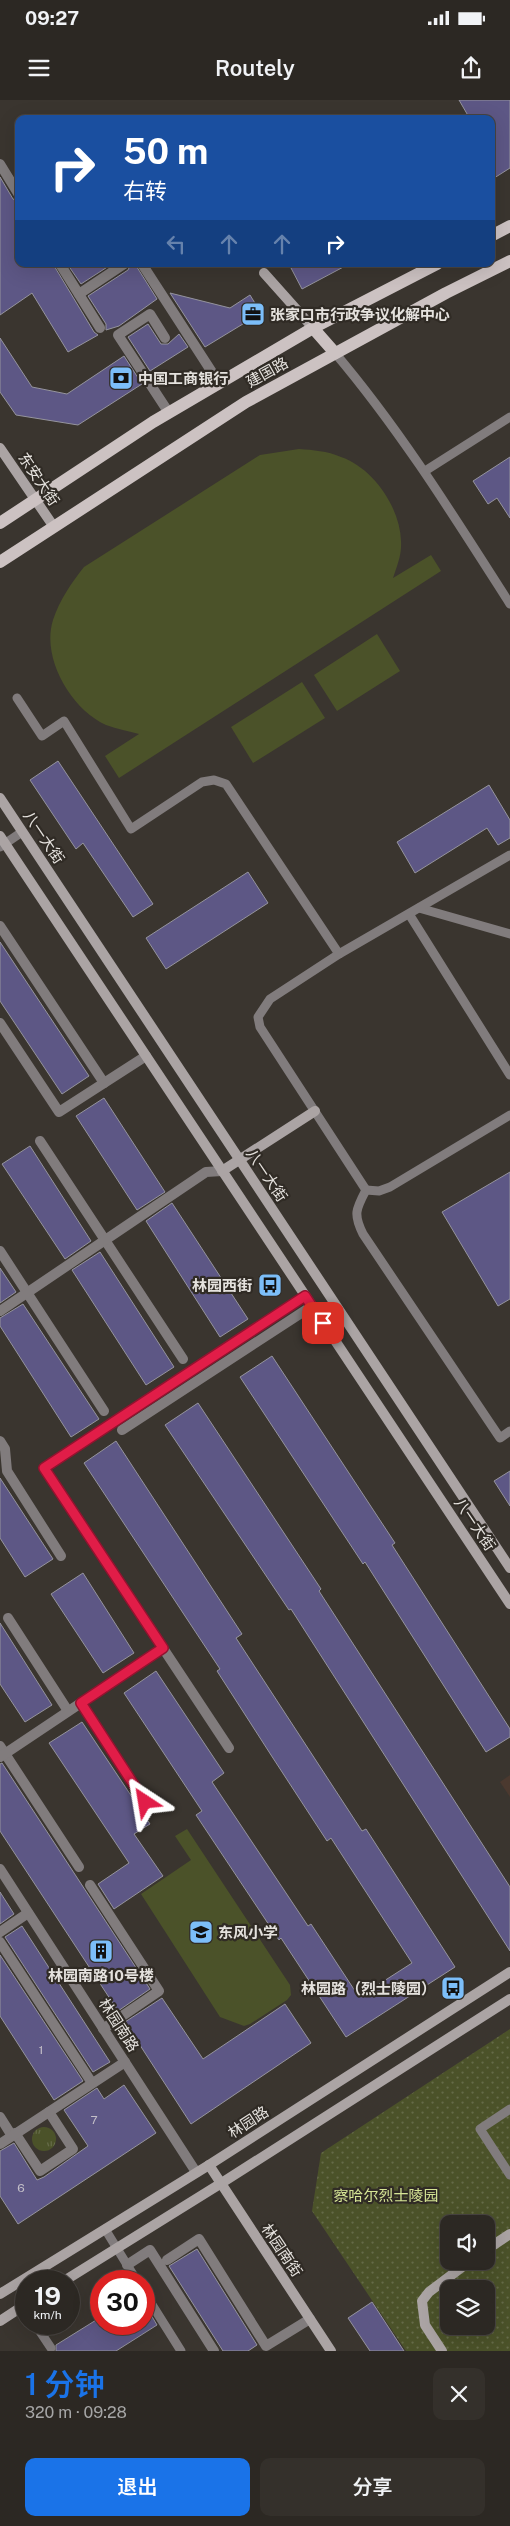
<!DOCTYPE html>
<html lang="zh">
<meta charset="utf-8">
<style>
:root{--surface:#2c2823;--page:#34302b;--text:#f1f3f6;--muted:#a6a6a6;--line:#484441;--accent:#1a73e8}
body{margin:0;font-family:"Public Sans","Noto Sans SC",sans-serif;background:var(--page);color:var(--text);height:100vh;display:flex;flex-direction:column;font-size:19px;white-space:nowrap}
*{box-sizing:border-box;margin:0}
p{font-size:16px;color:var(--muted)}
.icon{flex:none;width:28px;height:28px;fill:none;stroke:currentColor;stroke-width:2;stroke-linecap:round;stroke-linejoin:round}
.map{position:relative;height:2251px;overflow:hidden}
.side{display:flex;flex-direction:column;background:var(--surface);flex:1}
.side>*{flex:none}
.hud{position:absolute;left:15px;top:15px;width:480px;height:152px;border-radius:10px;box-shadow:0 5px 20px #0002,0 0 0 1px var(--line);background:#1a4fa0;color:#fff;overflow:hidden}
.tools{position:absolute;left:440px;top:2115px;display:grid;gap:10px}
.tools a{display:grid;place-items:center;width:55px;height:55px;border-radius:10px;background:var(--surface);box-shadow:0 5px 20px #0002,0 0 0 1px var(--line);font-size:25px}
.speed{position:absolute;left:15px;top:2170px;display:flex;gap:10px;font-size:25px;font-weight:700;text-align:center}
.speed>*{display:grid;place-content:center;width:65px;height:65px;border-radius:50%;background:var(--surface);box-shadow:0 5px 20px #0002,0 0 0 1px var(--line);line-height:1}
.speed small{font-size:12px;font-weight:400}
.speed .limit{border:8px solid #d22;background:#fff;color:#111}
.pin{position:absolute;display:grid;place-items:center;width:42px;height:42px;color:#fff;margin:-21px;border-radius:10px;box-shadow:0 2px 8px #0006}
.me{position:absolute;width:55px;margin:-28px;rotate:327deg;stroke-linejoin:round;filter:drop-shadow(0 0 4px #0008)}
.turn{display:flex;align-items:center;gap:18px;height:105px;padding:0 25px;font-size:22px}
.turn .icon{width:65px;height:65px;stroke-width:2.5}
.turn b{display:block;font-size:35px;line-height:42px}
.lanes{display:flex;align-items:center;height:48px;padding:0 25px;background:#0003;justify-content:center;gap:25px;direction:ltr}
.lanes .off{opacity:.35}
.round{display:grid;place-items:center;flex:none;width:52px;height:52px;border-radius:10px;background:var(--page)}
.head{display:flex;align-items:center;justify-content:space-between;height:85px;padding:0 25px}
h1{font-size:30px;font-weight:600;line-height:38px;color:var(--accent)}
.cta{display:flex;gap:10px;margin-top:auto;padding:10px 25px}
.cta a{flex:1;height:58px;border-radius:10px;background:var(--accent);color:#fff;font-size:20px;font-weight:600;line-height:58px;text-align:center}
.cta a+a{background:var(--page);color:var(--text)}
.status{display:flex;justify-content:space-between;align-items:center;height:35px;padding:0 25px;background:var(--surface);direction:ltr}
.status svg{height:14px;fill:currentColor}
header{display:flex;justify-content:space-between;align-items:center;height:65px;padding:0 25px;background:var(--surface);font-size:22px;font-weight:600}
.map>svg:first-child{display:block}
.commercial{fill:#4b392f}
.grass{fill:url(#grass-tufts)}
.park{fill:url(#park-dots);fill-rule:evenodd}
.garden{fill:#4b5229}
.building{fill:#5d5785;stroke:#95949d}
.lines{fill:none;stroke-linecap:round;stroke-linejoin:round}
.lane{stroke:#817c7d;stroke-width:9}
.street{stroke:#817c7d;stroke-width:10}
.secondary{stroke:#aba4a4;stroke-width:10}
.primary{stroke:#ccc2c2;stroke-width:12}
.route-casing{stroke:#92132f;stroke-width:12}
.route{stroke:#e11d48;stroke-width:9}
.labels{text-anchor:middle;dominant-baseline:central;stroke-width:4.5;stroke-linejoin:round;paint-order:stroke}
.number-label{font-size:12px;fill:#c3bfc8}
.poi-label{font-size:15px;font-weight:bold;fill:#e5e2de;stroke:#302b25;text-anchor:start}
.street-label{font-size:15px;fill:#e5e2de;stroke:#302b25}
.park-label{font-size:15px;fill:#d6e595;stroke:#302b25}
</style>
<div class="status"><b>09:27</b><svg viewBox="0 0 49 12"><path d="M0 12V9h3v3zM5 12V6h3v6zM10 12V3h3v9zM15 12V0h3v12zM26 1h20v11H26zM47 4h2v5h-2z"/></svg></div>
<header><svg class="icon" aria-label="menu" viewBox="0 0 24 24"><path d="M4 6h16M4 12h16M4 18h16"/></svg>Routely<svg class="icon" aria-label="share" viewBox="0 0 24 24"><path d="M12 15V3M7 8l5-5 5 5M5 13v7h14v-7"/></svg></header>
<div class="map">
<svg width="510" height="2251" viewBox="0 0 510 2251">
<defs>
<pattern id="grass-tufts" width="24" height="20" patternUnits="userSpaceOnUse" patternTransform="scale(1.25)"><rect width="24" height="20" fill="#4b5229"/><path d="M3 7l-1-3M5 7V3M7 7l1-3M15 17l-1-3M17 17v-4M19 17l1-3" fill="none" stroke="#656b48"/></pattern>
<pattern id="park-dots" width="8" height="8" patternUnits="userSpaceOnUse" patternTransform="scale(1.25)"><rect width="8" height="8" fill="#4b5229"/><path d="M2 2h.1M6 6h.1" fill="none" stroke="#656b48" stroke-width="1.8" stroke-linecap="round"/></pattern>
</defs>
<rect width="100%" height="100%" fill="#3a352f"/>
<path class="commercial" d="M510,1675V1697L500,1682Z"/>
<circle class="grass" cx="44" cy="2039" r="12"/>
<path class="park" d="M510,1929V2251H406L312,2111L321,2053ZM449,2124H486V2161H449ZM449,2189H486V2226H449Z"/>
<g class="garden">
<path d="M299,349C313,350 327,351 341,357C373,368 400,407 401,441C402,454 397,466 393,478L431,455L441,471L119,678L105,656L139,634C129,631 117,629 106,625C71,609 41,558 53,520C59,501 72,482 84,467L260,355Z"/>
<path d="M377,534L400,571L337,611L314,575Z"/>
<path d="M302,582L325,618L253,663L231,627Z"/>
<path d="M187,1729L290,1885L291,1895L287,1900L250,1924L244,1926L220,1917L141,1794L191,1760L175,1736Z"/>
</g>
<g class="building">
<path d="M459,0H510V68L491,80V19H470Z"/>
<path d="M0,77L13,99L19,102V164H53L94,232L98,235L68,252L32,193L0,215Z"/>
<path d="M77,164H112L81,184L70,168Z"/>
<path d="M131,164H135L157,199L119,226L106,230V224L88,196L128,170Z"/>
<path d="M299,164H349L302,189L291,168Z"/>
<path d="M170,193L230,208L250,195L261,213L205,247Z"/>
<path d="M148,224L161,244H168L179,234L188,247L150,271L128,237Z"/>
<path d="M0,238L32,287L67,294L124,256L142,284L78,325L16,315L0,292Z"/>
<path d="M510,357V418L497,398L488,404L473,381Z"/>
<path d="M58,661L153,804L133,817L83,743L76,749L30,680Z"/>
<path d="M489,685L510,720V738L498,745L487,728L415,773L397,742Z"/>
<path d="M248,772L268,803L166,869L146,838Z"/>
<path d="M0,842L89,976L62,994L0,901Z"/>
<path d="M104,998L165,1092L137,1110L76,1016Z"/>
<path d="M30,1046L91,1141L65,1159L2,1064Z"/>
<path d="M510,1072V1199L498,1206L442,1112Z"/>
<path d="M172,1103L248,1219L220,1237L146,1121Z"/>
<path d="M100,1152L174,1267L146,1285L72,1170Z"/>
<path d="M0,1168L16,1192L0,1203Z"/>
<path d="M23,1204L99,1319L71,1337L0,1226V1218Z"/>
<path d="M272,1256L395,1443L392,1445L510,1629V1637L486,1652L365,1462L363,1464L240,1277Z"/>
<path d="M198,1303L321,1489L319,1491L510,1787V1851L291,1509L289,1510L165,1325Z"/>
<path d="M116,1341L242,1534L236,1538L362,1731L366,1729L455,1867L346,1937L281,1838L279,1840L196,1715L202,1711L124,1593L156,1571L224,1673L212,1682L308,1826L311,1824L359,1897L412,1863L331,1738L327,1741L271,1655L217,1571L220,1569L84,1363Z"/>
<path d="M510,1371V1406L494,1381Z"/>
<path d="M0,1378L53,1459L25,1477L0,1438Z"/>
<path d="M83,1473L134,1553L103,1573L51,1494Z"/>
<path d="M0,1523L52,1605L25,1622L0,1584Z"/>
<path d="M82,1622L150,1724L134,1734L163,1776L114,1809L98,1784L129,1763L49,1643Z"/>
<path d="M2,1663L150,1889L118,1911L0,1731V1664Z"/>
<path d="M0,1792L14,1814L0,1824Z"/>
<path d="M22,1826L110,1962L93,1972L5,1837Z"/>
<path d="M0,1855L83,1981L54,2000L0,1916Z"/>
<path d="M162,1898L203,1959L285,1904L311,1943L191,2024L125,1922Z"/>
<path d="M124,1985L156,2033L18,2124L0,2096V2051L14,2043L37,2080L44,2077L88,2046L64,2010L97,1988L104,1999Z"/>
<path d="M197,2149L257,2245L248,2251H223L169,2166Z"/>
<path d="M372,2202L404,2251H370L348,2218Z"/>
<path d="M144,2203L157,2225L116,2251H56V2245L101,2217V2224H144Z"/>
</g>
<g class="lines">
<g class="lane">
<path d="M335,253C401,331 455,418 510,504"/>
<path d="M425,371L510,317"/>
<path d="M17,598L42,636L64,621L131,729L202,682L214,680L226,684L339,854"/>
<path d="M0,747L22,732"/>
<path d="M419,808L510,834"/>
<path d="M409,814L510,975"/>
<path d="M366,1090L260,927L258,917L270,899L339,854L510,755"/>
<path d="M366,1090C356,1109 353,1114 363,1134L500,1338L510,1331"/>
<path d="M366,1090L379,1091L390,1087L510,1015"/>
<path d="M510,2009L480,2029L510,2075"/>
<path d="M105,2129L137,2181"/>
<path d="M144,2192L181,2251"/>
<path d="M35,2224L51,2248"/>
</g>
<g class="street">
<path d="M0,64L19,95"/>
<path d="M60,164L100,228"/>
<path d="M142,164L219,283"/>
<path d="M79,194L124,164"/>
<path d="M165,238L150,214L118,235L169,313"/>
<path d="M0,826L104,983"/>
<path d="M0,923L59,1012L146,956"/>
<path d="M40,1041L183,1259"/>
<path d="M0,1151L104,1311"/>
<path d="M0,1211L206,1072L222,1071"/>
<path d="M122,1330L312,1206"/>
<path d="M0,1341L5,1349L7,1371L61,1456"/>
<path d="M8,1518L68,1611"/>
<path d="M81,1603L145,1702"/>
<path d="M0,1646L79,1767"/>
<path d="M229,1648L44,1368L305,1196"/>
<path d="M0,1657L163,1548"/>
<path d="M0,1769L196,2072"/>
<path d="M90,1785L159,1891L103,1929"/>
<path d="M0,1832L28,1813"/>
<path d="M0,1842L92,1983"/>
<path d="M0,2017L12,2036"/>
<path d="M15,2033L40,2071L73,2049L49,2012"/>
<path d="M0,2044L125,1962"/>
<path d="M167,2160L199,2139L266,2246L310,2219"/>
<path d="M127,2165L150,2150L214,2251"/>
</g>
<g class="secondary">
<path d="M264,173L313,228"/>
<path d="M0,348L54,427"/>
<path d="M0,698L510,1468"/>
<path d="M0,736L510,1504"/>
<path d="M222,1071L315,1011"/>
<path d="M209,2065L331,2251"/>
<path d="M486,2150L510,2134"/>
<path d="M64,2181L220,2084L510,1899"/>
<path d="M0,2194L209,2065L510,1872"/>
<path d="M0,2221L26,2204"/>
<path d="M442,2251L425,2225L422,2201L429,2192L470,2161"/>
</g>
<g class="primary">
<path d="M491,136L510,126"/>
<path d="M313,228L335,253"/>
<path d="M0,423L153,322L313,228L437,164"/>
<path d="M0,462L246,302L446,193L510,161"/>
</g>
</g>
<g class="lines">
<g class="route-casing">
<path id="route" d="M145,1702L81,1603L163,1548L44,1368L305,1196L323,1223"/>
</g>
<use href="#route" class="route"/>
</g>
<defs>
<g id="office-square" transform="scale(1.25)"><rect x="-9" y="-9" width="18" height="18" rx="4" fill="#7cbef9" stroke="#302b25"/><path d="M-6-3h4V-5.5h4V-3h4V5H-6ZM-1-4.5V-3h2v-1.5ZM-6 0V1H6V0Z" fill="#111"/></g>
<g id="bank-square" transform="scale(1.25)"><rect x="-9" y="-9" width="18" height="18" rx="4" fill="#7cbef9" stroke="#302b25"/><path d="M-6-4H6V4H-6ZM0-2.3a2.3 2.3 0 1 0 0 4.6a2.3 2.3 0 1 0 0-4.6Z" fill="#111"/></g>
<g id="bus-square" transform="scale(1.25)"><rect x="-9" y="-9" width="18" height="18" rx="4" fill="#7cbef9" stroke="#302b25"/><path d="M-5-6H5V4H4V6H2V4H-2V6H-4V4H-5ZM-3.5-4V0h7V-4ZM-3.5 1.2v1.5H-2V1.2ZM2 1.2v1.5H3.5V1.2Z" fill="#111"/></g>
<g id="school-square" transform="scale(1.25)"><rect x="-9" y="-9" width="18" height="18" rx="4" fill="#7cbef9" stroke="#302b25"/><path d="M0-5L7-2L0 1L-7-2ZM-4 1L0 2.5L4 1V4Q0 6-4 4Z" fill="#111"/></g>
<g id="building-square" transform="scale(1.25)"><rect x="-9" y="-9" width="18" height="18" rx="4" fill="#7cbef9" stroke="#302b25"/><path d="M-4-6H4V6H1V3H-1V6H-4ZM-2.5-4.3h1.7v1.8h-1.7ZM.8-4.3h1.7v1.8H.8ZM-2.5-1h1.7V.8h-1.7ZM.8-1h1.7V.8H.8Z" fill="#111"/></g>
</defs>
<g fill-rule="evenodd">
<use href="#office-square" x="253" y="214"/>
<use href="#bank-square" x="121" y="278"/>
<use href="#bus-square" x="270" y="1185"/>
<use href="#school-square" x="201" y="1832"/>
<use href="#building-square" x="101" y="1851"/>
<use href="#bus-square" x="453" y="1888"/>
</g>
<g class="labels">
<g class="number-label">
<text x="41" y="1950">1</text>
<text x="94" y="2020">7</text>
<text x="21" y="2088">6</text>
</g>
<g class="poi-label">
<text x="270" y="214">张家口市行政争议化解中心</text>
<text x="138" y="278">中国工商银行</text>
<text x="252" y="1185" text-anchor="end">林园西街</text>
<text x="218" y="1832">东风小学</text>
<text x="101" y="1875" text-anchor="middle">林园南路10号楼</text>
<text x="436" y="1888" text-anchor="end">林园路（烈士陵园）</text>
</g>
<g class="street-label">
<text transform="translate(267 272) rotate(-29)">建国路</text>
<text transform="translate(39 379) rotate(56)">东安大街</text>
<text transform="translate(44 737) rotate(56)">八一大街</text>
<text transform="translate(267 1075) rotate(56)">八一大街</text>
<text transform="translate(475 1424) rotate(56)">八一大街</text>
<text transform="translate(119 1925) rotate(57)">林园南路</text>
<text transform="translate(248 2022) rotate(-33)">林园路</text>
<text transform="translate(282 2150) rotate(56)">林园南街</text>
</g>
<g class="park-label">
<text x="386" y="2095">察哈尔烈士陵园</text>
</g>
</g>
</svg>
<div class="tools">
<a><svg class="icon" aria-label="sound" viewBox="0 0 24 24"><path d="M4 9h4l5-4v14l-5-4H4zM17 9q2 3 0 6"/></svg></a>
<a><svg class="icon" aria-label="layers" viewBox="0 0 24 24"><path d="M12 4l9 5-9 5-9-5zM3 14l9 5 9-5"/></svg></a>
</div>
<div class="speed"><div>19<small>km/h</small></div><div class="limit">30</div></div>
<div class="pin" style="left:323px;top:1223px;background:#d93025"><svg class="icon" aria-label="arrive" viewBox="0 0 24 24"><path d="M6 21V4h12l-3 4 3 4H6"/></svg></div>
<svg class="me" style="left:145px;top:1702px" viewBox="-20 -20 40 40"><path d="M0-17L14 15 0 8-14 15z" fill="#e11d48" stroke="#fff" stroke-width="4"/></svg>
<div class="hud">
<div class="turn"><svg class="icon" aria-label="right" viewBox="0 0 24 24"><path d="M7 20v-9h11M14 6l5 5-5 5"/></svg><div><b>50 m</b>右转</div></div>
<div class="lanes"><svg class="icon off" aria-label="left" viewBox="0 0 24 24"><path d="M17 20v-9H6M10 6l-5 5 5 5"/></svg><svg class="icon off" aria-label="ahead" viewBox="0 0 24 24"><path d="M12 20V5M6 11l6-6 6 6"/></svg><svg class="icon off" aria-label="ahead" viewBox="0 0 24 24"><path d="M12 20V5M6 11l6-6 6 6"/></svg><svg class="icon" aria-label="right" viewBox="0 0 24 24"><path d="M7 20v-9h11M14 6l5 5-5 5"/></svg></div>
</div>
</div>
<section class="side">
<div class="head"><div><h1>1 分钟</h1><p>320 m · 09:28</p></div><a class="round"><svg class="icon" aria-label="close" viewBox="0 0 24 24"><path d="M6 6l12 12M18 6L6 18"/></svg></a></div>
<div class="cta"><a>退出</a><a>分享</a></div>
</section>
